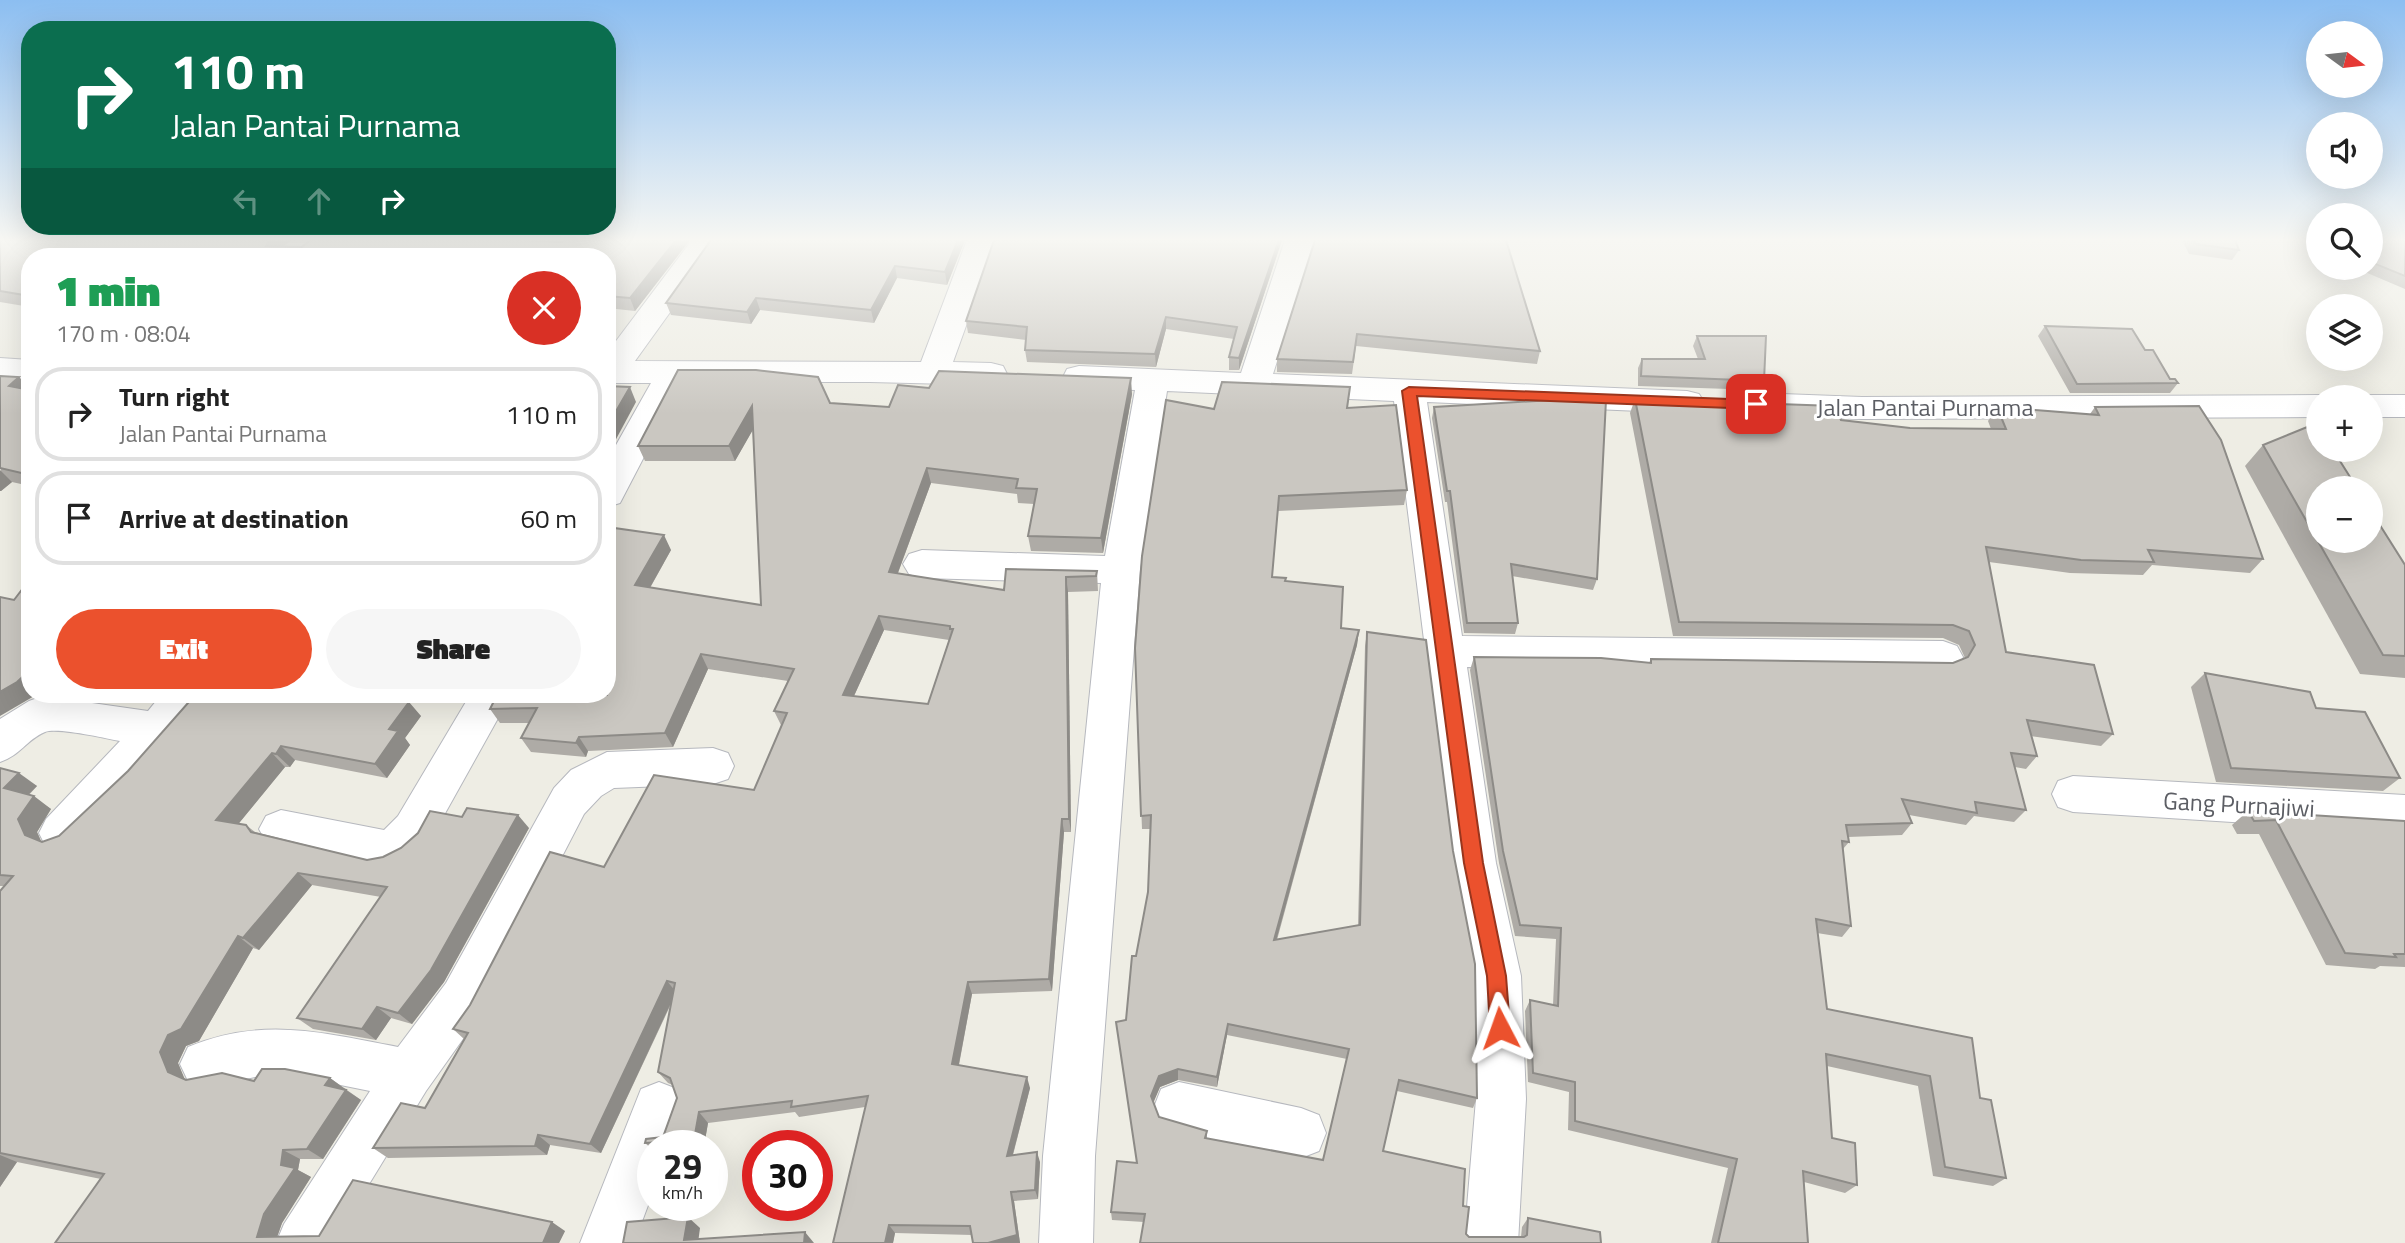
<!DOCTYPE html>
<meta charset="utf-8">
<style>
:root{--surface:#fff;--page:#f6f6f6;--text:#222;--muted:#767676;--line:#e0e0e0;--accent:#eb512d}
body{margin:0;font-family:"Titillium Web",sans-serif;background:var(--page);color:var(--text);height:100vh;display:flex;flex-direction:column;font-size:26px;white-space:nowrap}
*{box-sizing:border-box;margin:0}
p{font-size:23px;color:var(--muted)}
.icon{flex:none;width:38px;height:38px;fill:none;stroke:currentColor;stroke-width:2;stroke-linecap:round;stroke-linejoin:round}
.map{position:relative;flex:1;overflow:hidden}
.details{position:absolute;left:21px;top:248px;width:595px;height:455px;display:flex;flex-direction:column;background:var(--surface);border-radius:28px;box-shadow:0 7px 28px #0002}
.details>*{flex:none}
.banner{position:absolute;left:21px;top:21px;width:595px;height:214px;border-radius:28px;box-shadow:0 7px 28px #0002;background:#0b6e4f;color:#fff;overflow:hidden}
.needle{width:46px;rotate:105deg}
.buttons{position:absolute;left:2306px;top:21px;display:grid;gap:14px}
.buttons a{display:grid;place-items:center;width:77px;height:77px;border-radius:50%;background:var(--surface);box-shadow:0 7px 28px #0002;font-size:35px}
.speed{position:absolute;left:637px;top:1130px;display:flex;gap:14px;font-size:35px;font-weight:700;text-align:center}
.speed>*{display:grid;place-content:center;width:91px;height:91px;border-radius:50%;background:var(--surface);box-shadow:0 7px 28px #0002;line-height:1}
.speed small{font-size:18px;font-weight:400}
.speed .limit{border:10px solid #d22;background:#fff;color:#111}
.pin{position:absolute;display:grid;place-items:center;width:60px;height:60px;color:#fff;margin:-30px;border-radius:14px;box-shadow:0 4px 10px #0006}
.me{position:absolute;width:77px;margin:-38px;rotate:356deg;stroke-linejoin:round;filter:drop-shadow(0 0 5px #0008)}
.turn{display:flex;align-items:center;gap:24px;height:147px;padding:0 35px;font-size:32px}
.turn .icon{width:91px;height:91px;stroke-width:2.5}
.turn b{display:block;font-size:49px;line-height:60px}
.lanes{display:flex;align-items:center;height:66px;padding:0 35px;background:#0003;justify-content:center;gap:35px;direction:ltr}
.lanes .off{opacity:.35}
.round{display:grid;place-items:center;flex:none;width:74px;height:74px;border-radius:37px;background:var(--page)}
.headline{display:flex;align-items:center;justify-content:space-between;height:119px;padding:0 35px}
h1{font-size:42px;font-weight:800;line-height:52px;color:#1e9e55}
.cta{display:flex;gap:14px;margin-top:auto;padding:14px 35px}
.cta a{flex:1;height:80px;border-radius:42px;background:var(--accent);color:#fff;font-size:28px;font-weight:800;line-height:80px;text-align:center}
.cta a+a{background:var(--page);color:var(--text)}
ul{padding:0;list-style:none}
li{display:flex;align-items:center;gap:21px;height:94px;margin:0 14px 10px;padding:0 21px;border:4px solid var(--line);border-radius:28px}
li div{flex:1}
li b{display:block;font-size:26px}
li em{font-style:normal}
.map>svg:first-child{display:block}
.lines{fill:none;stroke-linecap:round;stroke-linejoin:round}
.minor-casing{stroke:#b6b8be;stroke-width:2}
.minor{fill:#fff;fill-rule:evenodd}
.wall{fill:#aeaba6;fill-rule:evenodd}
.shaded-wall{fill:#8d8b87}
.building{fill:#cac7c1;stroke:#8d8b87;stroke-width:2;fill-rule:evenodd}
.route{fill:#eb512d;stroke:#99351d;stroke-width:2}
.labels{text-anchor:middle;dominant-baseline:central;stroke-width:6;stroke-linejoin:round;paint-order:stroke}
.street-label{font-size:24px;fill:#5c5e64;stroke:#fff}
</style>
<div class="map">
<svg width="2405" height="1243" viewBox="0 0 2405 1243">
<rect width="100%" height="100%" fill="#eeede4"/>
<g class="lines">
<g class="minor-casing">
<g id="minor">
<path d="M692,240H722L635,361L921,362L967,240H997L953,362L991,363L1003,366L1007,374L1003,382L991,385L870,382H683L620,503L607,507V461L651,383H607V353Z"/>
<path d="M1285,240H1315L1273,374L1687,391L1699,394L1704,402L1699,410L1687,413L1427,402L1462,636L1943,641L1957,646L1963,657L1957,668L1943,673L1467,667L1496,863L1521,976L1526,1099L1518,1243H1464L1476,1099L1473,976L1452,863L1394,401L1167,391L1140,570L1095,1156L1093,1243H1039L1043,1156L1101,583L922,578L909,574L903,564L909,554L922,550L1105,556L1135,390L1079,388L1067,385L1063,377L1067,369L1079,366L1241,373Z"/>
<path d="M0,358L30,360V382L0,380Z"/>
<path d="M1782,394L1862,397L2319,395L2328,397H2319V417L1862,419L1782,416L1770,413L1765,405L1770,397Z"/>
<path d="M2371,395H2405V417H2371V397H2362Z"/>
<path d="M161,695H205L172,741L76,847L61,852L46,847L39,833L46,819L120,741C104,738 57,727 45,732C26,740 21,755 0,762V719L29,701L43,696L148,711Z"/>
<path d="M470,695H511L428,844C413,860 403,868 380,870L266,842L259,829L266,816L281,810L384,830L398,816Z"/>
<path d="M713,748L728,753L734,766L728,779L713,784L614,788L601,796L584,814L480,1015L426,1091L333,1243H276L284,1224L370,1091L301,1077H255L205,1088L188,1081L180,1064L188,1047C263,1016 323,1033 398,1047L446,983L554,788L571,770L607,752Z"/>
<path d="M2073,776L2405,795V833L2073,812L2058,807L2052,794L2058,781Z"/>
<path d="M659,1082L677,1089L684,1107L670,1146H653V1192L634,1243H580L641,1089Z"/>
<path d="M1179,1082L1301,1108L1319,1115L1326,1133L1319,1151L1301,1158L1179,1132L1161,1125L1154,1107L1161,1089Z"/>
</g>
</g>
<use href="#minor" class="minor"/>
</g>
<g class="wall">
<path d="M0,240H292L282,247H302L562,242L564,240H690L635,311L607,308V257H30V307L0,302Z"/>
<path d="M711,240H965L947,285L897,278L874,323L760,310L751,324L671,315L666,303Z"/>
<path d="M1282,240L1239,370H1229V357L1234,339L1166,329L1156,367L1027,362L1025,350L1026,340L968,333L966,321Z"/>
<path d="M1315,240L1540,351L1537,364L1356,346L1352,374L1277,372V359Z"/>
<path d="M2182,240H2235L2239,250L2232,260L2189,254Z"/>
<path d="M2371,240H2405V289L2365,272L2361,268H2371Z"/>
<path d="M2045,326L2145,350L2170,379L2178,383L2170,393H2070L2038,336Z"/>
<path d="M1697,336L1764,381L1760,390L1638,386V368L1642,359H1698L1693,346Z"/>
<path d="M0,376L19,377L30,389V486L12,482L1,491Z"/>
<path d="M1222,382L1350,387L1347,408L1396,405L1407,490L1404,505L1278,511L1272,577L1286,578L1285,581L1343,587L1341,628L1359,630L1357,645L1277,940L1358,925L1365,646L1367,632L1426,640L1453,851L1475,964L1477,1098L1473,1108L1397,1091L1383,1151L1465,1169L1463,1206L1469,1207L1466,1234L1469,1237H1521L1522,1227L1528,1218L1600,1232L1601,1243H1140L1144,1222L1112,1220L1111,1212L1117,1161L1137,1163L1116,1022L1126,1020L1132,956H1136L1148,892L1150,829H1142L1135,648L1142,556L1166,400L1214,409ZM1227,1035L1347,1059L1323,1160L1207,1139V1131L1159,1117L1153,1102L1160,1087L1178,1080L1217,1087Z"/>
<path d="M929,388L1132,394L1103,553L1031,551L1028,536L1034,504L1018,503L1017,494L931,483L898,573L1004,590L1097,571L1098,591L1068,592L1071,832H1064L1052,991L972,994L959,1065L1030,1088L1013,1155L1040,1162L1038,1199L1014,1201L1020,1243H973L972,1235L895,1233L893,1243L865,1107L799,1117L795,1112L708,1123L704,1146H653V1150L645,1143L663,1137L677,1098L673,1085L668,1083L658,1072L672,1002L601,1153L550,1145L547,1155L388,1158L373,1148L425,1108L464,1039L453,1029L604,867L754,790L782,726L781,725L774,711L788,681L708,669L673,747L588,751L586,757L531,752L521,738L529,723H500L490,709L607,527L671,550L650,588L761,605L753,429L735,461H645L638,446L830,403L889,407ZM884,630L949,640L928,704L854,696Z"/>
<path d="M1635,399L1910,428L1991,429L1988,421L1997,407L2090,414L2095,407L2263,559L2250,573L2152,565L2143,575L2070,573L1989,562L2006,652L2113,734L2101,746L2031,736L2037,756L2026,769L2015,767L2026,810L2014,822L1974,816L1966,825L1909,815L1912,823L1902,835L1848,837L1849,842L1843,849L1851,926L1842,937L1817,933L1827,1009L1980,1098L2006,1178L1993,1186L1933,1176L1918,1086L1827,1066L1832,1138L1857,1185L1845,1193L1804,1182L1808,1243H1711L1728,1168L1568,1130L1569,1092L1528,1082L1525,1011L1530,1000L1553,1005L1556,939L1515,936L1499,863L1470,670L1474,657L1649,663L1651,659L1953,663L1965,658L1959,645L1943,638L1673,636L1630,413Z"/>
<path d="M1434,407L1597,579L1593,590L1512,576L1518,623L1515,634L1464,633L1447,502H1445L1432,418Z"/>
<path d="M2263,445L2405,565V678L2360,674L2245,466Z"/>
<path d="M2205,673L2316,708L2400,778L2383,791L2216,782L2191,687Z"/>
<path d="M195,695H394L391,699L421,716L405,738L410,745L387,778L295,760L290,767H285L238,824L246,825L255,832L367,860L529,828L444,982L412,1024L391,1018L376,1040L313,1029L297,1018L381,897L312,885L259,950L253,948L199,1041L186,1046L178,1063L184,1079L186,1080L254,1081L330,1078L361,1100L323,1159H300L298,1170L311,1177L282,1223L277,1237L565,1231L559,1243H55L101,1179L17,1162L0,1187V891L4,886H0V768L37,786L29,795L51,809L37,832L41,841L42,842L59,836L128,771Z"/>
<path d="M2248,811L2405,821V967L2380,966L2375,969L2326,965L2259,834H2237L2232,825Z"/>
</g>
<g class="shaded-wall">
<path d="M269,240H292L279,249L266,246Z"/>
<path d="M676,240H690L635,311L630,298Z"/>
<path d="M958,240H965L947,285L945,272Z"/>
<path d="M1279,240H1282L1239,370V358Z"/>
<path d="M895,266L897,278L874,323L871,310Z"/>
<path d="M756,298L760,310L751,324L747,312Z"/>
<path d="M1166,317V329L1156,367L1155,354Z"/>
<path d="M19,377L30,389V394L9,386Z"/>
<path d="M1131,378L1132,394L1103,553L1101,538Z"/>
<path d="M630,387L636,402L607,456V427Z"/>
<path d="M752,406L758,421L735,461L729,446Z"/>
<path d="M927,468L931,483L893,586L889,572Z"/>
<path d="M0,470L12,482L1,491H0Z"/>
<path d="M664,535L671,550L643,600L635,585Z"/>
<path d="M1066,577L1068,592L1071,832L1069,819Z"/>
<path d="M879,616L884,630L848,709L843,695Z"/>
<path d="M1359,630L1357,645L1273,952L1274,940Z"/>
<path d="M701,654L708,669L673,747L665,733Z"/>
<path d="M30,670V695H36L0,716V692Z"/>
<path d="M372,695H394L383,709Z"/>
<path d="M409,702L421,716L405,738L410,745L387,778L375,764L389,729Z"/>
<path d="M579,737L588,751L586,757L576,743Z"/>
<path d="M281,746L295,760L290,767L276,754Z"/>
<path d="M272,753L285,767L231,833L216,820Z"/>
<path d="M19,773L37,786L22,801L4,788Z"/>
<path d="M34,796L51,809L37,832L44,848L25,835L18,819Z"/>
<path d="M518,815L529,828L444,982L412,1024L398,1013Z"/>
<path d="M1062,819L1064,832L1052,991L1049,979Z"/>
<path d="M298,873L312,885L259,950L243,938Z"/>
<path d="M238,936L253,948L199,1041L186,1046L178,1063L186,1082L168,1072L160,1052L168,1035Z"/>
<path d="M667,981L676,992L601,1153L590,1144Z"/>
<path d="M968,982L972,994L957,1074L952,1064Z"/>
<path d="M377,1007L391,1018L376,1040L362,1029Z"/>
<path d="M1228,1024L1227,1035L1217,1087V1077Z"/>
<path d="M1178,1069V1080L1160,1087L1152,1106L1151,1096L1159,1076Z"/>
<path d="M1027,1077L1030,1088L1010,1165L1007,1156Z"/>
<path d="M330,1078L345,1089L341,1095L325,1085Z"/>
<path d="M346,1090L361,1100L323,1159L307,1149Z"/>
<path d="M699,1112L708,1123L704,1146H700L694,1140Z"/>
<path d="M538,1135L550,1145L547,1155L535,1146Z"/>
<path d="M283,1150L300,1159L298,1170L311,1177L282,1223L275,1243L257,1237L281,1165Z"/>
<path d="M1037,1152L1040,1162L1038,1199L1035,1190Z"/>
<path d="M0,1155L17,1162L0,1187Z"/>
<path d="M1011,1192L1014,1201L1020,1243H988Z"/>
<path d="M688,1217L700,1228L698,1243L684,1240Z"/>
<path d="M552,1222L565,1231L559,1243H543Z"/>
<path d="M889,1225L895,1233L893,1243H885Z"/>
<path d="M805,1232L814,1243H804Z"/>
</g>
<g class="building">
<path d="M0,240H269L266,246L302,247L310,240H524L562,242L564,240H676L630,298L607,296V257H30V296L0,291Z"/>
<path d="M711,240H958L945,272L895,266L871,310L756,298L747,312L666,303Z"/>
<path d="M994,240H1279L1239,358L1229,357L1237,327L1166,317L1155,354L1025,350L1027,327L966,321Z"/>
<path d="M1315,240H1506L1540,351L1357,334L1353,362L1277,359Z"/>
<path d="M2194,240H2235L2239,250L2196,244Z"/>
<path d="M2371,240H2405V276L2373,263L2371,260Z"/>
<path d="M2045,326L2132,329L2145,350H2153L2170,379H2175L2178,383L2077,384Z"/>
<path d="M1697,336H1766L1764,381L1641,376L1642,359H1705Z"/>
<path d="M678,370H756L818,377L830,403L889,407L898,385L929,388L939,371L1131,378L1101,538L1028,536L1037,489L1016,488L1018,479L927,468L889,572L1004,590L1006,569L1097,571L1096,576L1066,577L1069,819H1062L1049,979L968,982L952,1064L1027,1077L1007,1156L1037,1152L1035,1190L1011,1192L1017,1235L988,1243H973L970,1226L889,1225L885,1243H833L868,1096L791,1107L792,1101L699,1112L694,1140L645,1143L646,1139L663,1137L677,1098L670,1078L658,1072L675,983L667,981L590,1144L538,1135L535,1146L373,1148L401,1103L425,1108L468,1033L453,1029L470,1005L550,852L604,867L654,775L754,790L787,713L774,711L794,669L701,654L665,733L579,737L576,743L521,738L537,708L490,709L497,695H607V527L664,535L635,585L761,605L752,406L729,446H638ZM879,616L950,626V629H953L928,704L843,695Z"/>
<path d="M0,376L19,377L9,386L30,390V475L0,468Z"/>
<path d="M1222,382L1350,387L1347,408L1396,405L1407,490L1279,496L1272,577L1286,578L1285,581L1343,587L1341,628L1359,630L1274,940L1360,925L1367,632L1426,640L1453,851L1475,964L1477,1098L1399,1080L1383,1151L1465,1169L1463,1206L1469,1207L1466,1234L1469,1237H1524L1527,1235L1528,1218L1600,1232L1601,1243H1140L1145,1214L1111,1212L1117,1161L1137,1163L1116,1022L1126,1020L1132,956H1136L1148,892L1151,815L1141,816L1135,648L1142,556L1166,400L1214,409ZM1228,1024L1349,1049L1323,1160L1205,1138L1207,1131L1159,1117L1151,1096L1159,1076L1178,1069L1217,1077Z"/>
<path d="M607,386L630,387L607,427Z"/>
<path d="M1570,399L1606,400L1597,579L1511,564L1518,623H1467L1450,491H1447L1434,407Z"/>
<path d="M1635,399L1835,406L1841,420L1910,428L2006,429L1997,407L2099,415L2095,407L2199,406L2221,440L2263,559L2148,550L2154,562L2081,560L1986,547L2006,652L2094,665L2113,734L2027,720L2037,756L2011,753L2026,810L1975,802L1977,813L1902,799L1912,823L1846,825L1849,842L1842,841L1851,926L1816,919L1827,1009L1972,1038L1980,1098L1991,1100L2006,1178L1945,1167L1930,1076L1826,1054L1832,1138L1855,1143L1857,1185L1803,1171L1808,1243H1718L1737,1159L1575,1121V1082L1533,1073L1530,1000L1558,1006L1561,928L1520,925L1503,851L1474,657L1601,658L1651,663V659L1953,663L1968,657L1975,645L1969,631L1953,625L1679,622Z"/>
<path d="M2317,423L2319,426V450H2333L2357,488H2319V541H2371V511L2405,565V656L2383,655L2263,445Z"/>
<path d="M30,579V670L17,682L0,692V597L14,600Z"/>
<path d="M2205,673L2310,692L2316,708L2365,712L2400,778L2231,768Z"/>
<path d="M195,695H372L409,702L389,729L398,731L375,764L281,746L276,754L272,753L216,820L246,825L251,832L367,860L383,857L401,848L418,833L430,811L462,817L467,808L518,815L431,970L398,1013L377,1007L362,1029L297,1018L387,887L298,873L243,938L238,936L181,1029L168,1035L160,1052L168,1072L186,1080L222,1073L254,1081L262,1069H285L330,1078L325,1085L346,1090L307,1149L283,1150L281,1165L295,1168L264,1214L257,1237L319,1236L353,1180L552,1222L543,1243H55L104,1174L0,1153V891L13,876L0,875V768L19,773L4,788L34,796L18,819L25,835L42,842L59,836L128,771Z"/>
<path d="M2248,811L2405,821V954H2394L2396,957L2345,953L2276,820L2254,821Z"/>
<path d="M688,1217L684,1240L805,1232L804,1243H623L627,1222Z"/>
</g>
<linearGradient id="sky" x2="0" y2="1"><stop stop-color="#8cbef1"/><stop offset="0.58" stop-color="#f7f7f3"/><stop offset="1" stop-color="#f7f7f3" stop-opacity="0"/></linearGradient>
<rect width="2405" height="414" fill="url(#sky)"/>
<path class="route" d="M1409,387L1756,400L1762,404L1756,409L1417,396L1483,863L1506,976L1510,1028L1507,1035L1500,1038L1493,1035L1490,1028L1487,976L1464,863L1402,391Z"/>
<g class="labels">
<g class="street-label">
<text x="1925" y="407">Jalan Pantai Purnama</text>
<text transform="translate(2239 804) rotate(3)">Gang Purnajiwi</text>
</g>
</g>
</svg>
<div class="buttons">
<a><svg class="needle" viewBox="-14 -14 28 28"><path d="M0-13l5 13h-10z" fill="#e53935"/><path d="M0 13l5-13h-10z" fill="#767676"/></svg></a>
<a><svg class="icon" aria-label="sound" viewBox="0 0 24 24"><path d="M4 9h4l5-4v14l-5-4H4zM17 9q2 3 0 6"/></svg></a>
<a><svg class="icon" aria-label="search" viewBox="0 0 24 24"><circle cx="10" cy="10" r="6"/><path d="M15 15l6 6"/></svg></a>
<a><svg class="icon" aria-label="layers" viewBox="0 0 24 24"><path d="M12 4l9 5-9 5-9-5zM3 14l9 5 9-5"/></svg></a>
<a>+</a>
<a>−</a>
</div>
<div class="speed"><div>29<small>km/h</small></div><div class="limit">30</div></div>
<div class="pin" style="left:1756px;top:404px;background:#d93025"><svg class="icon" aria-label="arrive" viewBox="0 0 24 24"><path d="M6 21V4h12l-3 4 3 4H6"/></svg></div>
<svg class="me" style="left:1500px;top:1028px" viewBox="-20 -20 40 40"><path d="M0-17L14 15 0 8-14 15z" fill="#eb512d" stroke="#fff" stroke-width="4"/></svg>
<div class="banner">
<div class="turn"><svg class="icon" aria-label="right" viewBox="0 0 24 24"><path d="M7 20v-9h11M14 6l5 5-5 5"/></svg><div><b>110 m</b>Jalan Pantai Purnama</div></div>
<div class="lanes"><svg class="icon off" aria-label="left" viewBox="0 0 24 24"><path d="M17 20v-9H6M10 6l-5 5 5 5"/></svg><svg class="icon off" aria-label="ahead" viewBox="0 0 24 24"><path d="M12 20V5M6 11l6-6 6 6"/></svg><svg class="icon" aria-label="right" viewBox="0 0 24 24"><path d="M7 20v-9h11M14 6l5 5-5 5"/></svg></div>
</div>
<section class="details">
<div class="headline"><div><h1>1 min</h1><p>170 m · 08:04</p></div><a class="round" style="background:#d93025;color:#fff"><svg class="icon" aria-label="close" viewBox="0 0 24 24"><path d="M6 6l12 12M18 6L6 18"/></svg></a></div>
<ul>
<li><svg class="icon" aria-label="right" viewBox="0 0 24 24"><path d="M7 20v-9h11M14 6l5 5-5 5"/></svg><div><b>Turn right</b><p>Jalan Pantai Purnama</p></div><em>110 m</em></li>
<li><svg class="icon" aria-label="arrive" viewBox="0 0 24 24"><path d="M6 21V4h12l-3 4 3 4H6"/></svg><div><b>Arrive at destination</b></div><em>60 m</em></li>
</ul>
<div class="cta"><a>Exit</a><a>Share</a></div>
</section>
</div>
